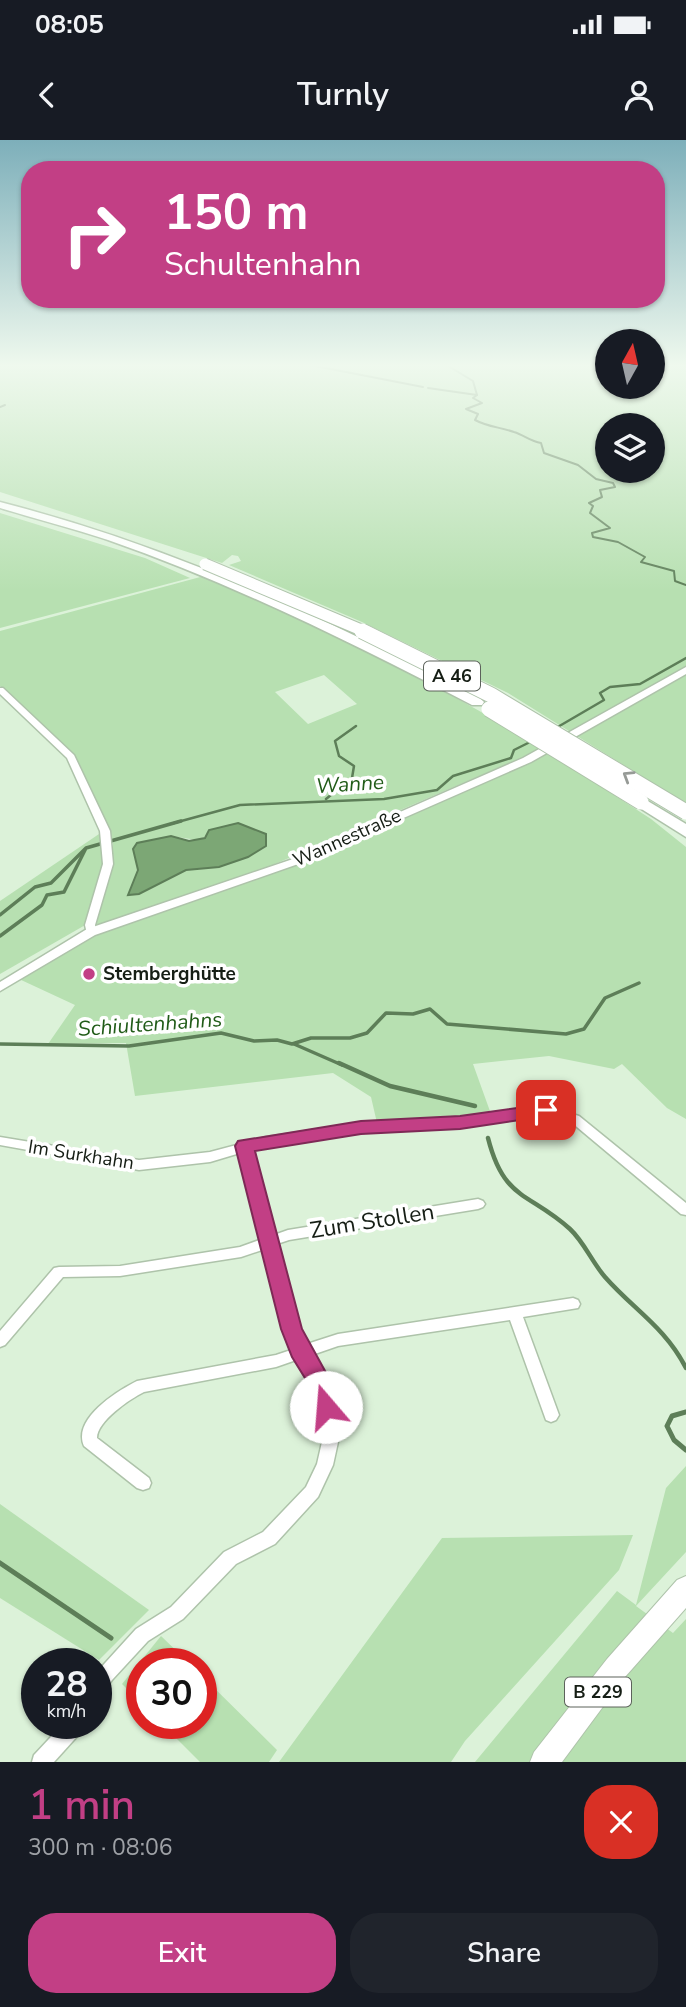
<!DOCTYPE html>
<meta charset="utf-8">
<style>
:root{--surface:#171b24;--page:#20242c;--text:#f1f3f6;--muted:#9ea1a6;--accent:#c23f85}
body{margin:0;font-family:"Nunito Sans",sans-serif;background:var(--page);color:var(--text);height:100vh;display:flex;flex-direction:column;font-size:26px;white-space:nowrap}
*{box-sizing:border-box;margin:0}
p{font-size:23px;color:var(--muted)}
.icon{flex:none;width:38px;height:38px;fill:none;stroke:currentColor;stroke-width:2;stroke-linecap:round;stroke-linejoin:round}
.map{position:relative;height:1622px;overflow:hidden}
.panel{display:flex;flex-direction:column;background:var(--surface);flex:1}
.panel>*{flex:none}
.hud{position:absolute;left:21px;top:21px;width:644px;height:147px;border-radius:28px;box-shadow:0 2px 5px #0004;background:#c23f85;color:#fff;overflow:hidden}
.needle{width:46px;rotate:8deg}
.fabs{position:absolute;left:595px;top:189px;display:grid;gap:14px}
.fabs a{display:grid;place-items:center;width:70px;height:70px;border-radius:50%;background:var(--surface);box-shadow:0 2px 5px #0004;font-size:35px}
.speed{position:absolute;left:21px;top:1508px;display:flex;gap:14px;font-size:35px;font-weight:700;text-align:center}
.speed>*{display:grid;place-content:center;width:91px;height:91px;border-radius:50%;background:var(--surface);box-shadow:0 2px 5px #0004;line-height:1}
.speed small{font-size:18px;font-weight:400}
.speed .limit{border:10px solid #d22;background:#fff;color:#111}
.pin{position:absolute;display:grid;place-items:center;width:60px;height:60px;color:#fff;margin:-30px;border-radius:14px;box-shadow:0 4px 10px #0006}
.me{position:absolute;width:77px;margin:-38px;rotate:342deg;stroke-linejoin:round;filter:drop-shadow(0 0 5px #0008)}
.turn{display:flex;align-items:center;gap:24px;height:147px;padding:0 28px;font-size:32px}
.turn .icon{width:91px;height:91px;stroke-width:2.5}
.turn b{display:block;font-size:49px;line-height:60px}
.round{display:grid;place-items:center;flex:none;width:74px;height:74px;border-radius:28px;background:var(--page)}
.summary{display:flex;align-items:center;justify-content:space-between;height:119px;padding:0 28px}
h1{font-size:42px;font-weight:600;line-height:52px;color:var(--accent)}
.primary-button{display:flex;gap:14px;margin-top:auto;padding:14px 28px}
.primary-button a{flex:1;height:80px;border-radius:28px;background:var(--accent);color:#fff;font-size:28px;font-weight:600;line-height:80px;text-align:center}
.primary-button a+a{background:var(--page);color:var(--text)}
.status{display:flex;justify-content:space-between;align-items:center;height:49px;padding:0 35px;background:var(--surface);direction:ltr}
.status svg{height:19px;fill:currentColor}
header{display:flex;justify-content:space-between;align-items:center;height:91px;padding:0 28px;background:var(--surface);font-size:32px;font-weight:600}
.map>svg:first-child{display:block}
.green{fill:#b7e0b1;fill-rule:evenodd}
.water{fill:#7ca775;stroke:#5d7e58;stroke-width:2}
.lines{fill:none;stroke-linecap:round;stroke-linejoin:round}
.stream-far4{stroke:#5d7e58;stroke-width:2}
.stream-far3{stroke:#5d7e58;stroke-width:2.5}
.stream-far2{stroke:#5d7e58;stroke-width:3.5}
.stream-far1{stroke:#5d7e58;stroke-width:4.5}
.stream{stroke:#5d7e58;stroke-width:5}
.minor-casing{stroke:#aec3aa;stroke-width:3}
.tertiary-casing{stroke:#aec3aa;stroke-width:3}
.primary-casing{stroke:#aec3aa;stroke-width:2}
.motorway-casing{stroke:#aec3aa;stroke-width:3}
.minor{fill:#fff;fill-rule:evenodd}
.tertiary{fill:#fff;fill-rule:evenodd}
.primary{fill:#fff;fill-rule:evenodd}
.motorway{fill:#fff;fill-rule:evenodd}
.motorway-bridge-far1-casing{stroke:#aec3aa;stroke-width:13;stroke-linecap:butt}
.motorway-bridge-casing{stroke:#aec3aa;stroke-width:17;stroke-linecap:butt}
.motorway-bridge-far1{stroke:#fff;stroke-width:11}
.motorway-bridge{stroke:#fff;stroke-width:15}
.oneway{stroke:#969a96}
.route{fill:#c23f85;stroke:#7e2956;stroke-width:2}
.poi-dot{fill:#c23f85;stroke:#fff;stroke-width:2.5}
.labels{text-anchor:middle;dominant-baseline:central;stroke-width:7;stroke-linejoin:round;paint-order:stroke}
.shield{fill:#fff;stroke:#5c625b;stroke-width:2}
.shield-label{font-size:18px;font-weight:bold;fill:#161e15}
.street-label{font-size:19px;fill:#161e15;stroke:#fff}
.poi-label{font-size:19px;font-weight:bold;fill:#161e15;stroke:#fff;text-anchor:start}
.water-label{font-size:21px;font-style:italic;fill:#205b17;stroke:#fff}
.near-street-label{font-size:23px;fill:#161e15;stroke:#fff}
</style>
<div class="status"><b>08:05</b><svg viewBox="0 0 49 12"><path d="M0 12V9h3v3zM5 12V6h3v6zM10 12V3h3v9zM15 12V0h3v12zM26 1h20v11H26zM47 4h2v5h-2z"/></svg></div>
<header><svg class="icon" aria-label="back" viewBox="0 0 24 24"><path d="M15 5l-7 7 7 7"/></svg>Turnly<svg class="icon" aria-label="person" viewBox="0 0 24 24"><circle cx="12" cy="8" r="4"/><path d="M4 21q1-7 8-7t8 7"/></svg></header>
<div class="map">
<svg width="686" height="1622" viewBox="0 0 686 1622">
<rect width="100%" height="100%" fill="#dcf2d9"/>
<g class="green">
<path d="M0,224H607V247H653V224H686V664L508,553L362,482L229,425L241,421L238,416L232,415L222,423L0,352ZM607,285H653V331H607Z"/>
<path d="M0,373L145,418L190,438L0,488Z"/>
<path d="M204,436C320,488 435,540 542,609L245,737L93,789L111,722L113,704L104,682L74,616L0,546V491ZM324,535L357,564L308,584L275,552ZM238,683L266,694L219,727L186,730L139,754H128L138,731L133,709L137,703L171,696L197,700Z"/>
<path d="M548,612L651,679L686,707V979L667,968L622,924L614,929L549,916L473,924L491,974L377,983L371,957L333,933L135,956L126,903L48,904L75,865L19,839L94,794L274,732L488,641Z"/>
<path d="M102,692L105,724L87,784L0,834V761Z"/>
<path d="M686,1326V1412L636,1466L673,1493L686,1479V1622H475L617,1451L636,1465L666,1348Z"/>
<path d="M0,1364L149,1470L99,1520L0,1458Z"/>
<path d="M633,1395L619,1430L465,1601L451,1622H279L442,1398Z"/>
<path d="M161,1496L190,1524H142V1564L122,1544Z"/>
<path d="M201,1535L277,1610L269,1622H200L162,1584H201Z"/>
</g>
<path class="water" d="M238,683L266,694V706L248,717L219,727L186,730L139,754L128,755L138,730L133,709L137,703L171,696L189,701L205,698L209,690Z"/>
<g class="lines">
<g class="stream-far4">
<path d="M305,224L423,247"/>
<path d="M445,224L473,241L477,255L473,258L482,263L466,269L478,274L475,280C488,287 500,287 514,292C524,295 530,301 541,303L544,313L578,325L596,339L613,343L615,347L600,350L602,357L589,363L593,366L590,373L610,388L592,393L593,397L618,402L645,417L641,422L674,431L675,441L686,445"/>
<path d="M428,248L477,255"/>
<path d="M0,267L5,265"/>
</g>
<g class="stream-far3">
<path d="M556,588L604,560L600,553L610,547L640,544L686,518"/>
<path d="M326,659L352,638L354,626L339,616L335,601L356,586"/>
<path d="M174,683L240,665L384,659L437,650L453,636L511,618L514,610L534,600"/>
</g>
<g class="stream-far2">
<path d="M0,775L35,747L51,743L86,708L181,681"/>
<path d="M0,796L42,765L47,755L64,752L85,710"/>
<path d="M0,904L129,906L221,893L254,901L277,900L292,904L311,898H350L367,893L386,873L413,874L430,869L447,884L566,894L584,889L605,858L639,843"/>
<path d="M294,904L342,925"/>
</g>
<g class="stream-far1">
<path d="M339,923L390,946L475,966"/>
<path d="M488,998C504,1061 529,1052 570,1089C584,1102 592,1122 605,1137C634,1170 665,1187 686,1228"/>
</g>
<g class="stream">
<path d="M686,1272L672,1276L667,1286L674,1300L686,1310"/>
<path d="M0,1423L111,1498"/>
<path d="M189,1584L193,1589"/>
</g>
<g class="minor-casing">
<g id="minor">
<path d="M0,548H3L74,615L110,691L113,724L95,785L96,792L95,794H87L85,785L103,724L100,691L67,618L0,554Z"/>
<path d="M546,966L579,976L686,1063V1075L681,1074L571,982L546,974L460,986L361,991L266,1005L252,1009L274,1095L288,1090L478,1059L483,1061L485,1064L483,1067L478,1069L289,1100L277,1104L299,1189L307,1204L338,1194L573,1158L578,1160L580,1164L578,1168L523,1177L559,1275L556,1280L551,1282L546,1280L510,1180L338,1206L312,1215L330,1250L338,1302L333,1325L318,1357L275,1404L236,1424L183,1479L148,1501L112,1540L102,1555L96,1558V1533L136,1489L171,1467L224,1412L263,1392L306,1347L317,1324L322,1302L315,1250L299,1219L276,1227L144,1252C130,1259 97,1281 97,1298L149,1338L151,1343L149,1348L143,1350L137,1348L84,1306C72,1279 117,1251 137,1241L276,1215L294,1209L285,1189L265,1109L241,1117L120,1136L63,1137L5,1205L0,1207V1191L54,1128L59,1127L120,1126L240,1107L262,1099L240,1013L210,1022L139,1030L0,1005V997L139,1020L210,1012L266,997L361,983L460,978Z"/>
<path d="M63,1584H84L82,1591L54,1622H32L34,1615Z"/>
</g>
</g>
<g class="tertiary-casing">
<path id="tertiary" d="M686,527V534L531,622L301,723L95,795L0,851V842L87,789L293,719L523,618Z"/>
</g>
<g class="primary-casing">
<path id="primary" d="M686,1436V1468L625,1537L562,1622H530L534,1612L607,1519L677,1440Z"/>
</g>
<g class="motorway-casing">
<g id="motorway">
<path d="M0,362C141,398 275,455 405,520C426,530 469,546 484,562L482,565H472C354,504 234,444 108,400C72,388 36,379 0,368Z"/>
<path d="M641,657L686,684V697L635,665L633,662Z"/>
</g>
</g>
<use href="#minor" class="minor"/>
<use href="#tertiary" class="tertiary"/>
<use href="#primary" class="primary"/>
<use href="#motorway" class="motorway"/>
<g class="motorway-bridge-far1-casing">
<path id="motorway-bridge-far1" d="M205,424L366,492"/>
</g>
<g class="motorway-bridge-casing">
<g id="motorway-bridge">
<path d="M362,491L491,555L686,672"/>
<path d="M489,569L641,662"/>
</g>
</g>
<use href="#motorway-bridge-far1" class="motorway-bridge-far1"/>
<use href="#motorway-bridge" class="motorway-bridge"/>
</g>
<defs><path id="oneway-chevron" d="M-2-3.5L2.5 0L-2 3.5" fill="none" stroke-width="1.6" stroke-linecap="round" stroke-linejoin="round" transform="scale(1.75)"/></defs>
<use class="oneway" href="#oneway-chevron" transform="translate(628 636) rotate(-148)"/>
<linearGradient id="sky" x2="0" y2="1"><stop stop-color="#7dafba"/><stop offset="0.5" stop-color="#eff9ee"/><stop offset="1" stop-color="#eff9ee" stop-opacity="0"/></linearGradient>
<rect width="686" height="451" fill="url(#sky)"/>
<path class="route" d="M546,964L553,966L555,970L553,975L460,989L361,994L255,1011L302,1189L330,1240L338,1267L334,1274L326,1277L318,1274L308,1243L292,1217L281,1189L235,1006L238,1001L361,981L460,976Z"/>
<circle class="poi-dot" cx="89" cy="834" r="7"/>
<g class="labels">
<g class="shield">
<rect x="424" y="521.5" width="56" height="29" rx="5"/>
<rect x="565" y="1537.5" width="66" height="29" rx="5"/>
</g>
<g class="shield-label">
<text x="452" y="536">A 46</text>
<text x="598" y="1552">B 229</text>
</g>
<g class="street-label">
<text transform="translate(347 698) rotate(-24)">Wannestraße</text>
<text transform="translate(81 1015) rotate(9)">Im Surkhahn</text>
</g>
<g class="poi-label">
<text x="103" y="834">Stemberghütte</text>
</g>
<g class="water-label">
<text transform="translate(350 644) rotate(-4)">Wanne</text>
<text transform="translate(150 884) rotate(-4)">Schiultenhahns</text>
</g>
<g class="near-street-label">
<text transform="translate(372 1081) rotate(-9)">Zum Stollen</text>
</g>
</g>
</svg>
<div class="fabs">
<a><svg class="needle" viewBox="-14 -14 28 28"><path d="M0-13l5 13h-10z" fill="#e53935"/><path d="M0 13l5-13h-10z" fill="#9ea1a6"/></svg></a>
<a><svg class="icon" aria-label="layers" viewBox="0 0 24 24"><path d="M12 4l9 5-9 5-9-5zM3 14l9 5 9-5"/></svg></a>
</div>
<div class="speed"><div>28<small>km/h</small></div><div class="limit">30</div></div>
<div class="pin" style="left:546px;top:970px;background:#d93025"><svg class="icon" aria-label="arrive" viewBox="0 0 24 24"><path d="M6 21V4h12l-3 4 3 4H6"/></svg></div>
<svg class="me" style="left:326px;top:1267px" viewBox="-20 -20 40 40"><circle r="19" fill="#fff"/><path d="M0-13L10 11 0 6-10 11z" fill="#c23f85"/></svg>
<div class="hud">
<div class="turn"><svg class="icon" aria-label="right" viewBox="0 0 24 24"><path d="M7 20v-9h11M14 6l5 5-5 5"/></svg><div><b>150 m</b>Schultenhahn</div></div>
</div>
</div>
<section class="panel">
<div class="summary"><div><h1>1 min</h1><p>300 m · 08:06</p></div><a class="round" style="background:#d93025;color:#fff"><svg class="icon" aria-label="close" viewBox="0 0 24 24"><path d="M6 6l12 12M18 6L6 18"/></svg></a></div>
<div class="primary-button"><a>Exit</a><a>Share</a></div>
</section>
